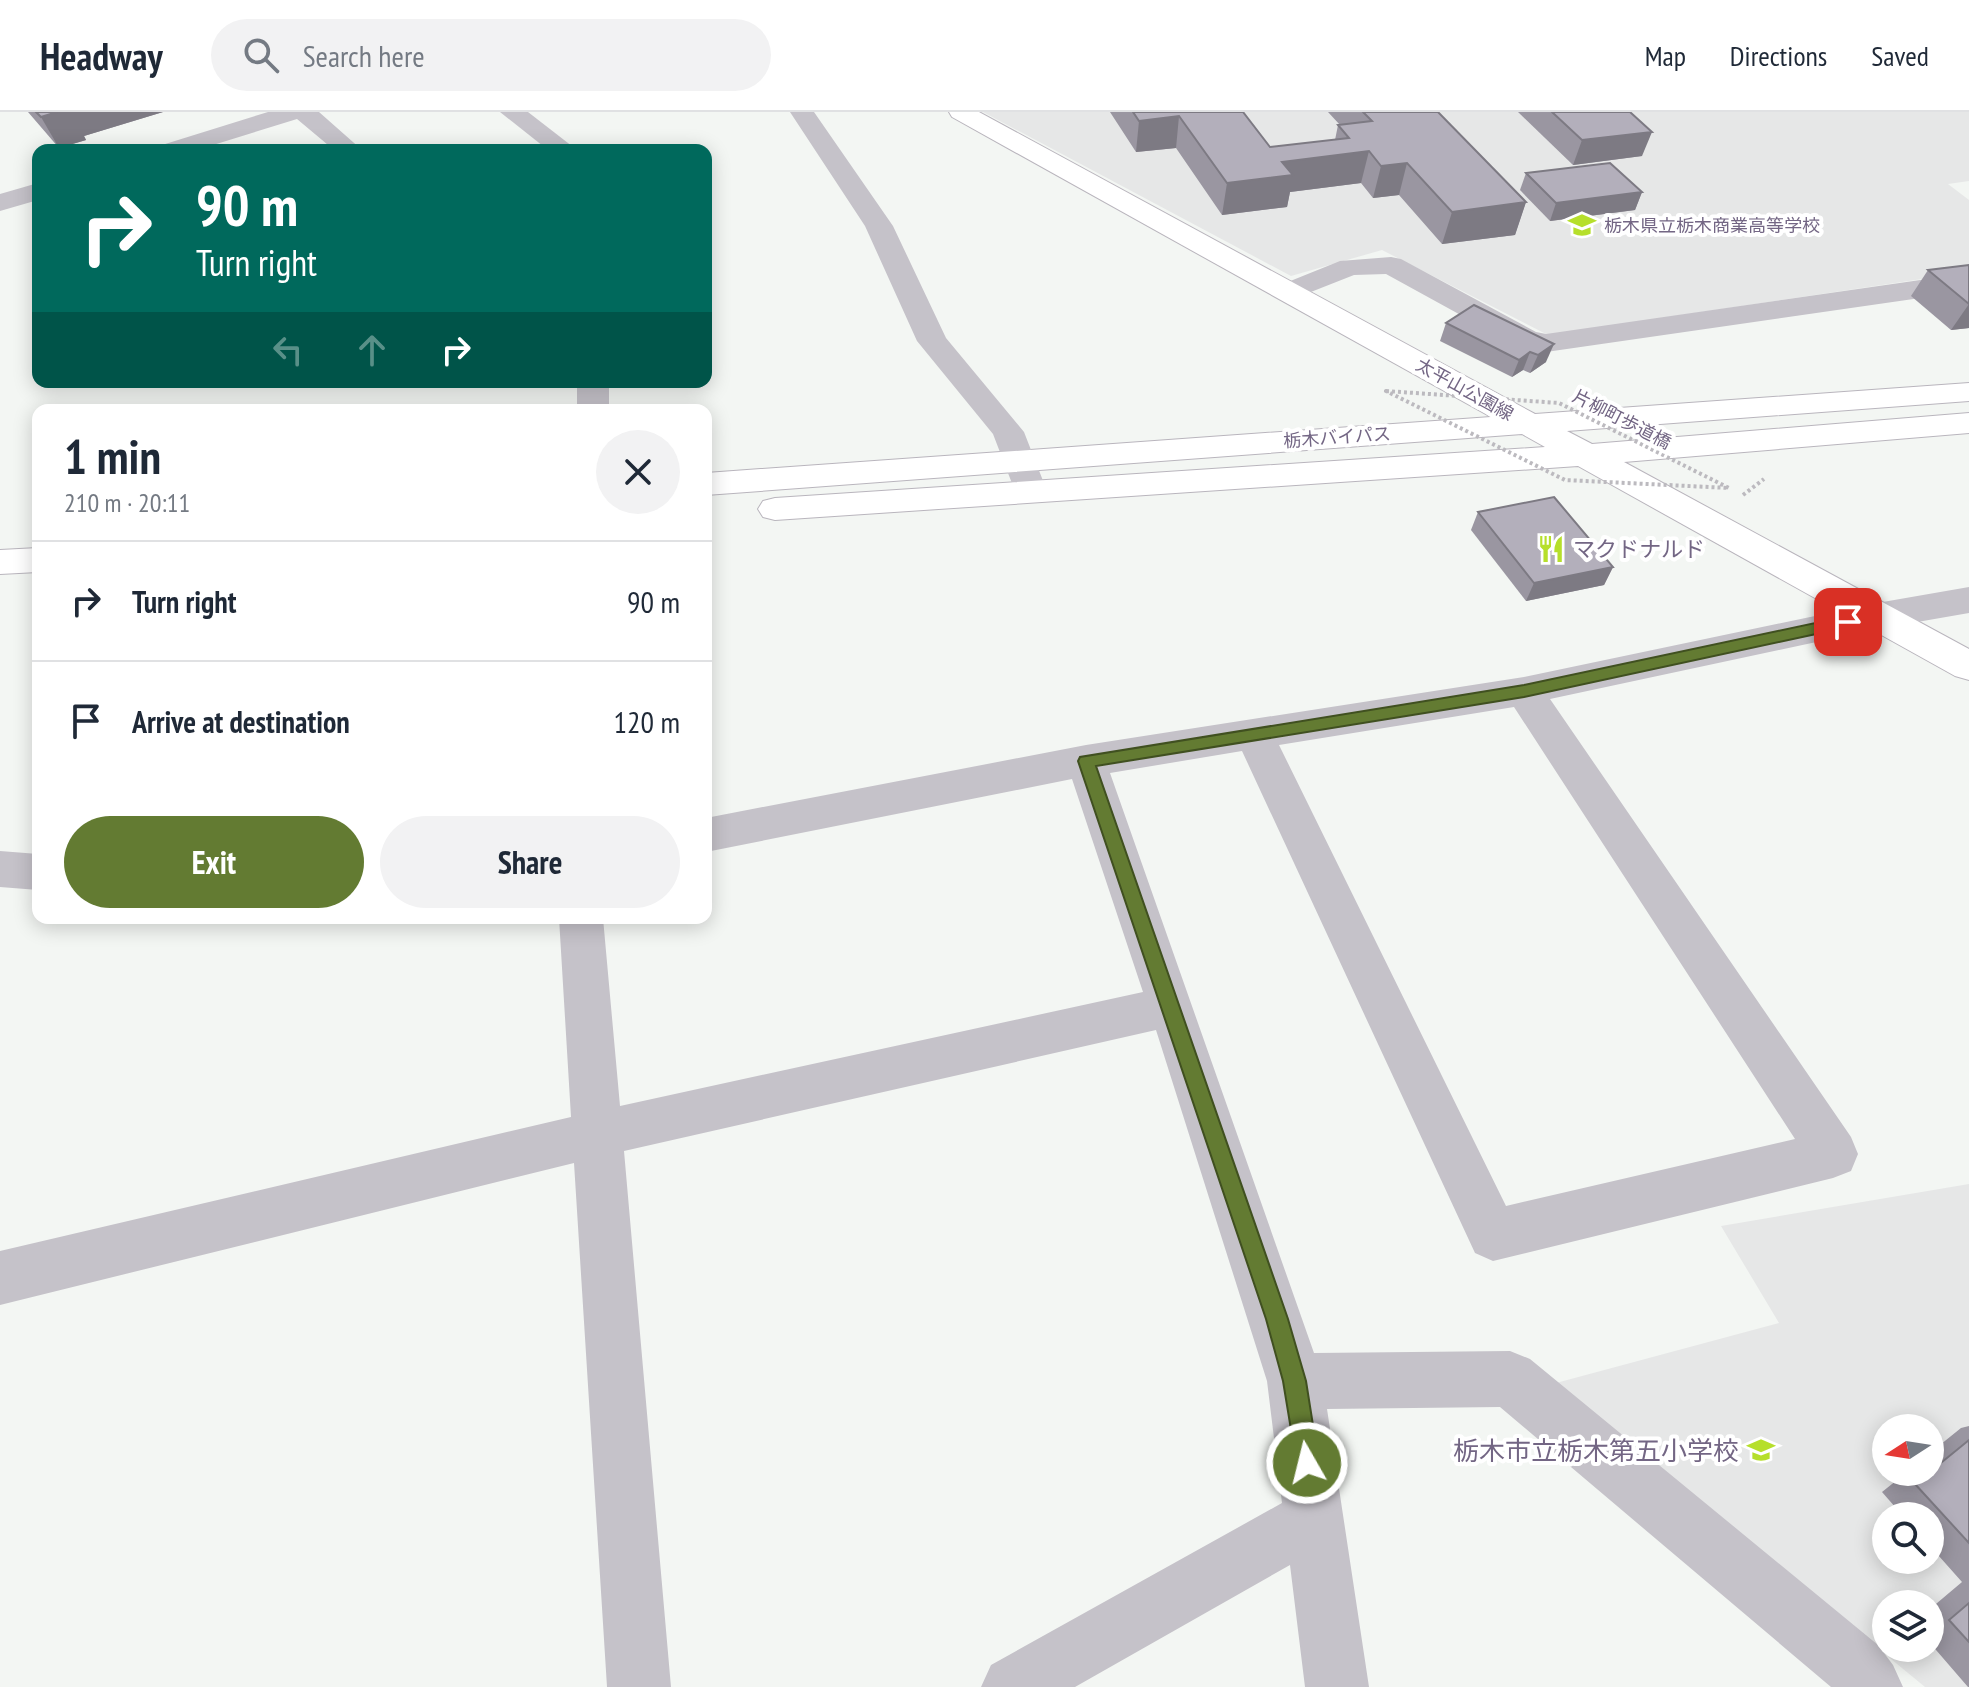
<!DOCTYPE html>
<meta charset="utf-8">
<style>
:root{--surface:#fff;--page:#f2f2f3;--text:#1f2937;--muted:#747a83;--line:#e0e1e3;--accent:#637b32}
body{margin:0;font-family:"PT Sans Narrow","Noto Sans JP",sans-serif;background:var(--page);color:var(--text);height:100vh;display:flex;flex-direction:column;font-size:30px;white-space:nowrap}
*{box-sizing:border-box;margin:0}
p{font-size:26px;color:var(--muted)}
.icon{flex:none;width:44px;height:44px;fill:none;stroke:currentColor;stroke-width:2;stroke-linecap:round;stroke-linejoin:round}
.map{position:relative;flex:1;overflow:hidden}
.drawer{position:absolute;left:32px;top:292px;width:680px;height:520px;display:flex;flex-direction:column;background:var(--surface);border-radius:16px;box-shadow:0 4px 20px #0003}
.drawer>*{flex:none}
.top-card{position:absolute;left:32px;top:32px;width:680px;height:244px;border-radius:16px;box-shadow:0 4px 20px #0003;background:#00695c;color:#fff;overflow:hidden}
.needle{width:52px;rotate:258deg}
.controls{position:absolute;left:1872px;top:1302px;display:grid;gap:16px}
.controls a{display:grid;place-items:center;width:72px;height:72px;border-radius:50%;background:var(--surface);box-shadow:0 4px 20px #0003;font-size:40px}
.pin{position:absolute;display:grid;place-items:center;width:68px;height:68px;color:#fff;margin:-34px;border-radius:16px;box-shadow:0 4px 12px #0006}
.me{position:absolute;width:88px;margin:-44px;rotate:352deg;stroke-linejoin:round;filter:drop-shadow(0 0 6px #0008)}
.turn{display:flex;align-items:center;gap:28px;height:168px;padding:0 32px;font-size:36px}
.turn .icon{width:104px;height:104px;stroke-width:2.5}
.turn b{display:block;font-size:56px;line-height:68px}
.lanes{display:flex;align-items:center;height:76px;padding:0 32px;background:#0003;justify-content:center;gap:40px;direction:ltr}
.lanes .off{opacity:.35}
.round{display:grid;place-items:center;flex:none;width:84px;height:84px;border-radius:42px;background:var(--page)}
.head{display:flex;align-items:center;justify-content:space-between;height:136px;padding:0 32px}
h1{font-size:48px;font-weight:700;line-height:60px}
.cta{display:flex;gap:16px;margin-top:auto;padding:16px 32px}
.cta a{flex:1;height:92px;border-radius:48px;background:var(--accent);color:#fff;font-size:32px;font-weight:700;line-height:92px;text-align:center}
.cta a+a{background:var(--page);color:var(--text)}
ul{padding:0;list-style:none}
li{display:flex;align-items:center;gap:24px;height:120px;padding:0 32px;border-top:2px solid var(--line)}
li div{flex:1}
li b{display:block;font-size:30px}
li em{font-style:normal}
header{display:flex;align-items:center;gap:48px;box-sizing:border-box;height:112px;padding:0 40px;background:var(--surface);border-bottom:2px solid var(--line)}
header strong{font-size:38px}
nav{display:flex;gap:44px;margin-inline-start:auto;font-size:28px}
.search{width:560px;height:72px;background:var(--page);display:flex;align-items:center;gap:20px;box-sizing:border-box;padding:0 28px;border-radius:44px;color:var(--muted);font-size:30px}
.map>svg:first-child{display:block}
.built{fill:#e6e7e7;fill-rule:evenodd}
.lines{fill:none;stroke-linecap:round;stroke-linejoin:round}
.major-casing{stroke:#b9b5bd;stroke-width:2}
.path{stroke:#bcbabf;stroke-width:4;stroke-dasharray:3 3;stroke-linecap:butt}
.minor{fill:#c5c2c9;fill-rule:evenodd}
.major{fill:#fff;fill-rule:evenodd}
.path-bridge{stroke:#bcbabf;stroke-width:4;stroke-dasharray:3 3;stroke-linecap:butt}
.wall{fill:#9a96a1}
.shaded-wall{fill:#7d7a83}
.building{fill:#b3afbb;stroke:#7d7a83;stroke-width:2}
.route{fill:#637b32;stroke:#405020;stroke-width:2}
.labels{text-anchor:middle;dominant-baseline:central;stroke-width:8;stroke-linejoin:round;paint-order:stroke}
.far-poi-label{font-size:18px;fill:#736684;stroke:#fff;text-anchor:start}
.far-street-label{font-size:18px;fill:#736684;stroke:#fff}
.poi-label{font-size:22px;fill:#736684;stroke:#fff;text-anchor:start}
.near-poi-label{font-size:26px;fill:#736684;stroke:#fff;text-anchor:end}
</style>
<header>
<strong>Headway</strong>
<div class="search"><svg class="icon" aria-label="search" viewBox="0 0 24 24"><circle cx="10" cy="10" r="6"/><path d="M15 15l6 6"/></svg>Search here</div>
<nav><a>Map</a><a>Directions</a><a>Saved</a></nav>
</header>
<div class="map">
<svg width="1969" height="1575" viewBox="0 0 1969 1575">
<rect width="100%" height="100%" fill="#f3f6f3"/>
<g class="built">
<path d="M983,0H1969V69L1948,72L1969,88V160L1548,223L1382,138L1291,164Z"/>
<path d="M1969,1072V1575H1925L1556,1271L1779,1211L1721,1114ZM1886,1316H1930V1360H1886ZM1886,1404H1930V1448H1886ZM1886,1492H1930V1536H1886Z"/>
</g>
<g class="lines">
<g class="major-casing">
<g id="major">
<path d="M949,0H979L1535,302L1969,271V289L1567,319L1592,332L1969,301V321L1624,350L1969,537V568L1955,564L1578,354L775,408L763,405L758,397L763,389L775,386L1545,335L1522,322L706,383V361L1491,305L952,5Z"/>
<path d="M38,436V460L0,462V438Z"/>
</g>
</g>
<path class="path" d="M1743,383L1764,367"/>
<g class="minor">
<path d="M268,0H319L362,38H334L297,7L197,38H158L162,33Z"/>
<path d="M500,0H528L577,38H548Z"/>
<path d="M790,0H814L893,114L946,226L1024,320L1047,379L1042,387L1030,390L1018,387L993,322L917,229L865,114Z"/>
<path d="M38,71V88L0,99V82Z"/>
<path d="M1391,145L1401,147L1536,220L1546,222L1969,161V179L1546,240L1517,234L1386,162L1354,163L1288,189L1278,186L1274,180L1278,174L1340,149Z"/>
<rect x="577" y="270" width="32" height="28"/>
<path d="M1969,475V501L1877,517L1550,587L1851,1025L1858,1042L1851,1059L1833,1066L1493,1149L1475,1141L1242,639L1110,661L1314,1241L1510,1239L1530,1247L1878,1533L1893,1553L1903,1575H1831L1500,1295L1327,1297L1369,1575H1305L1290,1453L1075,1575H981L991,1553L1282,1391L1267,1269L1156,918L624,1039L671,1575H607L574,1051L0,1193V1139L571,1005L559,806H603L620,994L1143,880L1072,667L706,740V706L1086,633L1524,565L1877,491ZM1514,595L1795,1027L1506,1094L1279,633Z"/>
<path d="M0,739L38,742V778L0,775Z"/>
</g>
<use href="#major" class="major"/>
<path class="path-bridge" d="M1386,279L1559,291L1729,376L1565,368Z"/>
</g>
<g class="wall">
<path d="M28,0H163L84,24L86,28L59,36Z"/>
<path d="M1110,0H1243L1270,35L1335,28L1338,13H1340L1328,0H1438L1526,90L1515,123L1442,132L1399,83L1373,86L1361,71L1290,80L1287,95L1222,103L1176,36L1136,40Z"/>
<path d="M1518,0H1630L1642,44L1573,53Z"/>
<path d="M1526,61L1642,80L1635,98L1550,109L1520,78Z"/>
<path d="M1969,153V216L1951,218L1911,184L1928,158Z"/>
<path d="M1474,193L1546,250L1530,261L1523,258L1512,265L1440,229L1446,211Z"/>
<path d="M1478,400L1613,455L1604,473L1526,489L1471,418Z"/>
<path d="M1969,1314V1575H1968L1930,1531V1497L1962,1470L1930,1434V1404H1903L1882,1380L1907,1360H1930V1341L1961,1316Z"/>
</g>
<g class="shaded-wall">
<path d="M57,0H163L84,24L86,28L59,36L41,5Z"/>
<path d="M1179,4L1176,36L1136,40L1139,9Z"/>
<path d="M1652,20L1642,44L1573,53L1582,28Z"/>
<path d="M1369,39L1361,71L1290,80L1287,95L1222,103L1227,71L1282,50Z"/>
<path d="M1407,51L1399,83L1373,86L1381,54Z"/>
<path d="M1642,80L1635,98L1550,109L1556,91Z"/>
<path d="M1526,90L1515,123L1442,132L1452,100Z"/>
<path d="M1969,192V216L1951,218Z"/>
<path d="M1554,232L1546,250L1530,261L1538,243Z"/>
<path d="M1530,240L1523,258L1512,265L1519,248Z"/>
<path d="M1613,455L1604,473L1526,489L1534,471Z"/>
</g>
<g class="building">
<path d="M36,0H57L41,5Z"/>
<path d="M1133,0H1243L1270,35L1349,26L1338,13L1372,9L1363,0H1438L1526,90L1452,100L1407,51L1381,54L1369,39L1282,50L1293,63L1227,71L1179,4L1139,9Z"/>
<path d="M1552,0H1630L1652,20L1582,28Z"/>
<path d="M1610,51L1642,80L1556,91L1526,61Z"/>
<path d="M1969,153V192L1928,158Z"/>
<path d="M1474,193L1554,232L1538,243L1530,240L1519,248L1446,211Z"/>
<path d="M1554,385L1613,455L1534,471L1478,400Z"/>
<path d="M1969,1328V1431L1915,1372Z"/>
<path d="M1969,1491V1530L1949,1508Z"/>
</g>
<path class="route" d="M1848,504L1855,510L1853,514L1524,585L1096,654L1288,1207L1306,1269L1319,1351L1315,1360L1307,1363L1298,1360L1283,1269L1266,1207L1078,649L1080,645L1524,573Z"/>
<defs>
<g id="school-bare" transform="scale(2.16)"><path d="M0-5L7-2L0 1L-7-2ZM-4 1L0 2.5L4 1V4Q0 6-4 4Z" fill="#b6df2b" stroke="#fff" stroke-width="2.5" paint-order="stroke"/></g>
<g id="restaurant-bare" transform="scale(2.16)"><path d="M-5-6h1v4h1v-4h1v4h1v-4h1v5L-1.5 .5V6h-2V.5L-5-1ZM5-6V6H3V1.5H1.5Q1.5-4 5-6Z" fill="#b6df2b" stroke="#fff" stroke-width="2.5" paint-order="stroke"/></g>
</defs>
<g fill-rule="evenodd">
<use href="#school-bare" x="1582" y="113"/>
<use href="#restaurant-bare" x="1551" y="437"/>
<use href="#school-bare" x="1761" y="1338"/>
</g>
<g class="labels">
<g class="far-poi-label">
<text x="1604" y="113">栃木県立栃木商業高等学校</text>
</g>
<g class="far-street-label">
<text transform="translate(1465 277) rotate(29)">太平山公園線</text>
<text transform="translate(1622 307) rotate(27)">片柳町歩道橋</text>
<text transform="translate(1337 325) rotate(-4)">栃木バイパス</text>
</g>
<g class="poi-label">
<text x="1573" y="437">マクドナルド</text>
</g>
<g class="near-poi-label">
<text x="1739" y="1338">栃木市立栃木第五小学校</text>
</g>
</g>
</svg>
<div class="controls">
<a><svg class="needle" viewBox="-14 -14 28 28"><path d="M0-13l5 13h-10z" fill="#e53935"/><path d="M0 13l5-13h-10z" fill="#747a83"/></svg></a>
<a><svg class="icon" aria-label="search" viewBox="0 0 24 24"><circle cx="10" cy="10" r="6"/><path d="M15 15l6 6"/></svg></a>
<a><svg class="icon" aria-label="layers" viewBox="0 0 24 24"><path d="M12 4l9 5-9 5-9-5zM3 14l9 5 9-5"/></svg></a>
</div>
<div class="pin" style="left:1848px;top:510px;background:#d93025"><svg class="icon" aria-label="arrive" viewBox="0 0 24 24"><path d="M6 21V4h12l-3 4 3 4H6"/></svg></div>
<svg class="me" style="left:1307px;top:1351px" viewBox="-20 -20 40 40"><circle r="17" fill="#637b32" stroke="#fff" stroke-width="3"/><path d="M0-11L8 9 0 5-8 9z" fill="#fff"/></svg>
<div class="top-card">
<div class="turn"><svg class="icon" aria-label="right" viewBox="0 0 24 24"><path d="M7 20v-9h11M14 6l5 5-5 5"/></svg><div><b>90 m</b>Turn right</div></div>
<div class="lanes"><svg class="icon off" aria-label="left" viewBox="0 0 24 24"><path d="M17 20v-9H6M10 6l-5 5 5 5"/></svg><svg class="icon off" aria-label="ahead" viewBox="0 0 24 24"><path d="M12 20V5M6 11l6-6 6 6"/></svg><svg class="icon" aria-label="right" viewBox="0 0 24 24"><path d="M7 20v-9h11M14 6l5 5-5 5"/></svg></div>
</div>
<section class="drawer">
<div class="head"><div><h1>1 min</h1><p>210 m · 20:11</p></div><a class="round"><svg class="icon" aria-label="close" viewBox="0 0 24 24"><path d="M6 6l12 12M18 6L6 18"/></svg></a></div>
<ul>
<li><svg class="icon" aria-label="right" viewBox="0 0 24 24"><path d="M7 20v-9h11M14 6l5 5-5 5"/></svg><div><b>Turn right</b></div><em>90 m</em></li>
<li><svg class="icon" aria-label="arrive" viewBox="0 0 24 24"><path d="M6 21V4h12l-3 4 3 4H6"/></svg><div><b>Arrive at destination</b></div><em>120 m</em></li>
</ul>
<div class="cta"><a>Exit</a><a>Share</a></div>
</section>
</div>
